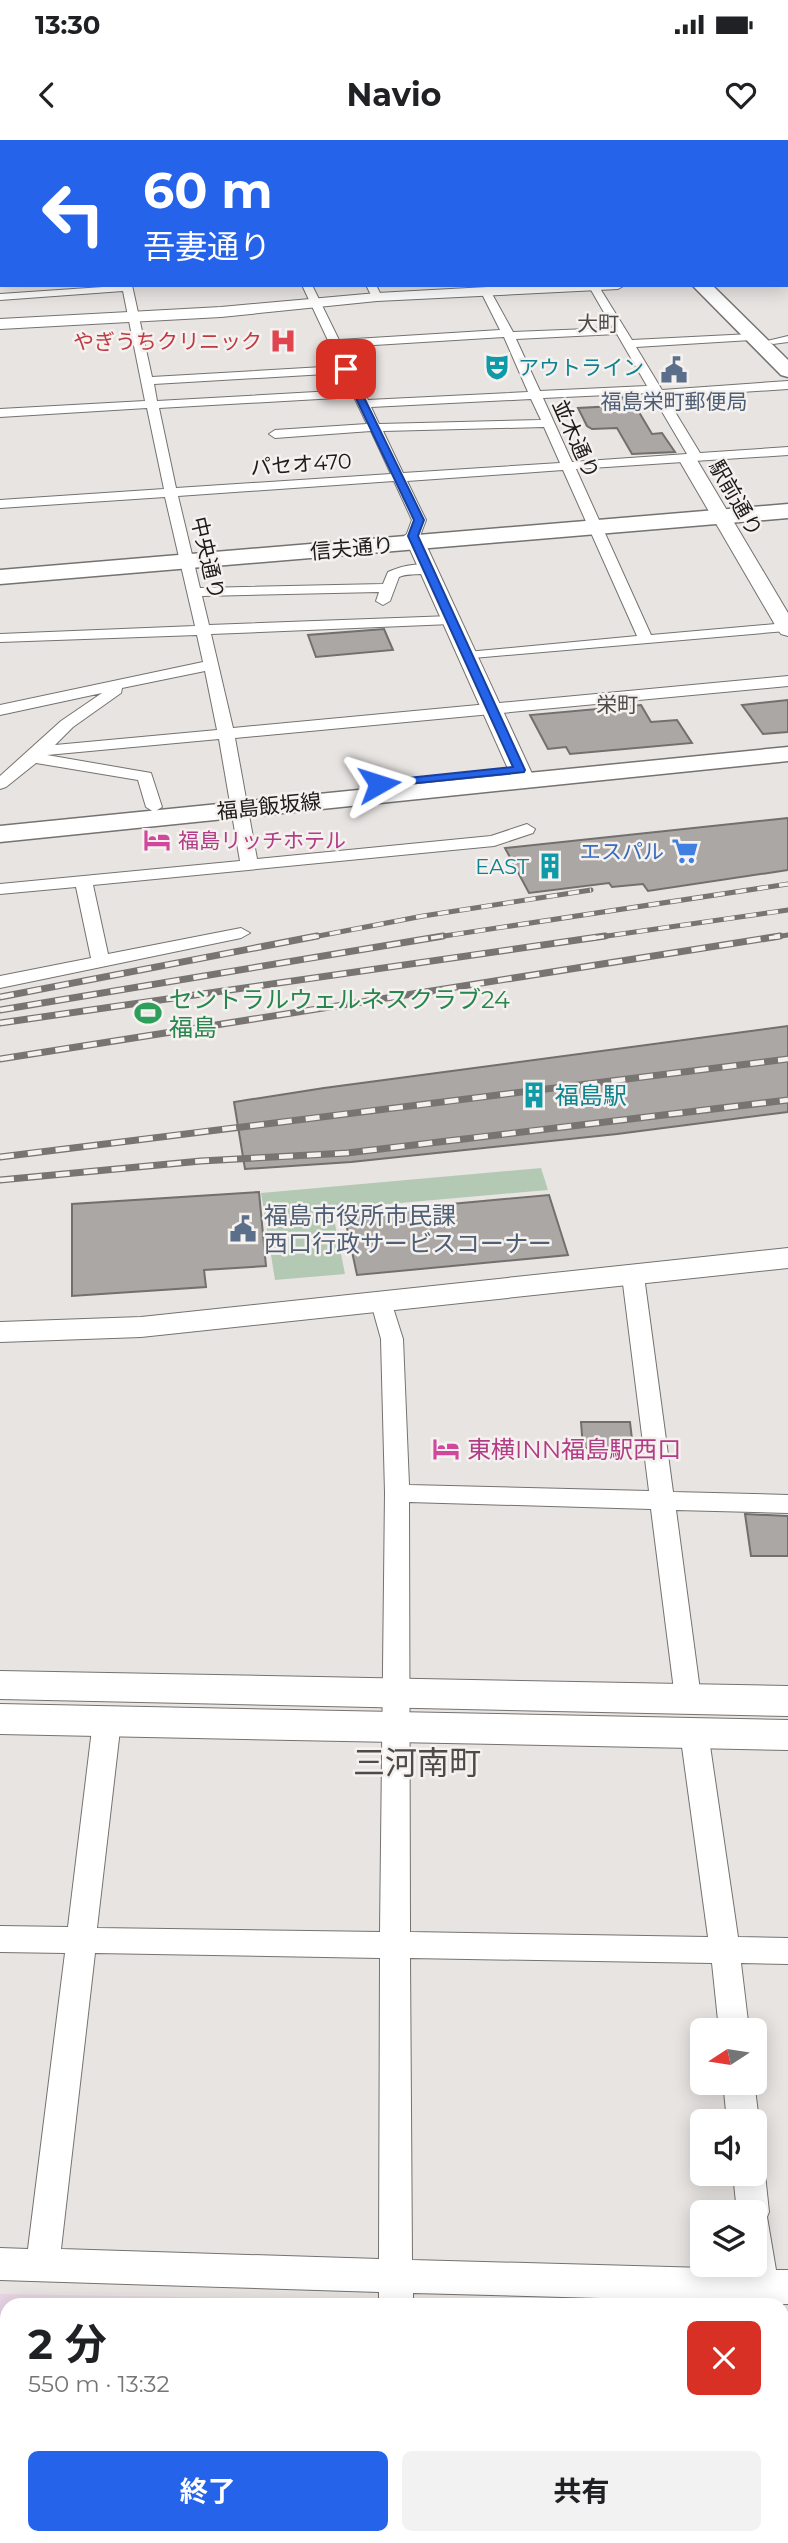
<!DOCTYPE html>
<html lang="ja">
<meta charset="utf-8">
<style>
:root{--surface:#fff;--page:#f2f2f2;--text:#202124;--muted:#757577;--accent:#2563eb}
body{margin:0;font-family:Montserrat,"Noto Sans JP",sans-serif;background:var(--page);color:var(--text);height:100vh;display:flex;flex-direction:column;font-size:26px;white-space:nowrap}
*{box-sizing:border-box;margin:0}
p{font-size:23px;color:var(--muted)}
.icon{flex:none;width:38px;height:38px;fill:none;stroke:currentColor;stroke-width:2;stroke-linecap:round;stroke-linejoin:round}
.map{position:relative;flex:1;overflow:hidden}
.side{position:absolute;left:0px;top:2158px;width:789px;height:247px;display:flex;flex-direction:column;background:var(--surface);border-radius:21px 21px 0 0;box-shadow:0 4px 18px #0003}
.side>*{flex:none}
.hud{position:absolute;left:0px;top:0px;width:789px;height:147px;box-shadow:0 4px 18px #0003;background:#2563eb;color:#fff;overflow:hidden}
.needle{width:46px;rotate:258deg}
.tools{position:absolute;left:690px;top:1878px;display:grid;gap:14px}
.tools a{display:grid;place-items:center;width:77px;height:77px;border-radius:10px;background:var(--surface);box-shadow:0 4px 18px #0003;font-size:35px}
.pin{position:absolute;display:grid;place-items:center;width:60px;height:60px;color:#fff;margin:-30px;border-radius:14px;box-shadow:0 4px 10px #0006}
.me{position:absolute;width:77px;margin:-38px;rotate:84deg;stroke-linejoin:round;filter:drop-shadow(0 0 5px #0008)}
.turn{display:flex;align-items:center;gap:24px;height:147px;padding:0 28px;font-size:32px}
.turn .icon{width:91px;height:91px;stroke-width:2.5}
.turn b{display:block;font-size:49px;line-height:60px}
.round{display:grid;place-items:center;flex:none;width:74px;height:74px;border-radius:10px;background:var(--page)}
.overview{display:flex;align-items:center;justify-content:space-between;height:119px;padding:0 28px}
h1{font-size:42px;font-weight:700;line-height:52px}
.button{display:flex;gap:14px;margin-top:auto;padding:14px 28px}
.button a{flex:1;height:80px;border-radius:10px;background:var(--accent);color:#fff;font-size:28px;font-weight:700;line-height:80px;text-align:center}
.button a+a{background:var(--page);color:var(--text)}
.status{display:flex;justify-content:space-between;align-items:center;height:49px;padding:0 35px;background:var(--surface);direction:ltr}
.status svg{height:19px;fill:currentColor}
header{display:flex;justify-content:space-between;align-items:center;height:91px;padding:0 28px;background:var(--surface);font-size:32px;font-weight:700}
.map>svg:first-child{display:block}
.education{fill:#e8d4e3}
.green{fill:#b3c9b4}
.building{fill:#aaa7a4;stroke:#726f6d;stroke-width:2}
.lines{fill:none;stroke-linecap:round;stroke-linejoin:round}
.street-casing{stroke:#75726f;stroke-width:2}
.secondary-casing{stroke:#75726f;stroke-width:2}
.primary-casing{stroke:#75726f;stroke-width:3}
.highway-casing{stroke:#75726f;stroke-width:3}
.street{fill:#fff;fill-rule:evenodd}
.secondary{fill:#fff;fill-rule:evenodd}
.primary{fill:#fff;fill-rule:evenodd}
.highway{fill:#fff;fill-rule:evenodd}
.rail-far1-casing{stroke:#777472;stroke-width:5}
.rail-casing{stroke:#777472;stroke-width:7}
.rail-far1{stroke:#f5f1ef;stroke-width:3.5;stroke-dasharray:11;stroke-linecap:butt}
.rail{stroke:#f5f1ef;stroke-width:4.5;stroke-dasharray:14;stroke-linecap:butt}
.route{fill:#2563eb;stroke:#184099;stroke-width:2}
.labels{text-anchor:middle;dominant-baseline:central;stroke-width:5;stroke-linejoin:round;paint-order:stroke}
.far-neighbourhood-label{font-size:21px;fill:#4d4a48;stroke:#f5f1ef}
.far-health-label{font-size:21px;fill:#be3a42;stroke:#f5f1ef;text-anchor:end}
.far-culture-label{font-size:21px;fill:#0d838f;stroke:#f5f1ef;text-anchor:start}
.far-service-label{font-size:21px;fill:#4e5e75;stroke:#f5f1ef}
.far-street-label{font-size:21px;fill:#1d1b1a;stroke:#f5f1ef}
.far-hotel-label{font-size:21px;fill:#b23c85;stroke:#f5f1ef;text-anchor:start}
.far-shop-label{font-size:21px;fill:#366cbe;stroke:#f5f1ef;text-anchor:end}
.leisure-label{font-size:24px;fill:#27864d;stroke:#f5f1ef;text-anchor:start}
.culture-label{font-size:24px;fill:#0d838f;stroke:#f5f1ef;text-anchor:start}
.service-label{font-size:24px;fill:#4e5e75;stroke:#f5f1ef;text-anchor:start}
.hotel-label{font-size:24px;fill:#b23c85;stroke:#f5f1ef;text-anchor:start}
.near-neighbourhood-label{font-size:32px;fill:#4d4a48;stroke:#f5f1ef}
</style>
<div class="status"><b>13:30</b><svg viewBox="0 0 49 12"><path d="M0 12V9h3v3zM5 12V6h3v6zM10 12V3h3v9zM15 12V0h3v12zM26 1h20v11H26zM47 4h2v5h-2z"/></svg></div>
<header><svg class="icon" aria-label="back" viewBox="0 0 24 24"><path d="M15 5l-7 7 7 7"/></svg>Navio<svg class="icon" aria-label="heart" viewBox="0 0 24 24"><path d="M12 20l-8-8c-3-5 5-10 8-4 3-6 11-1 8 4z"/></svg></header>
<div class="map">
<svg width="788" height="2403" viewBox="0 0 788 2403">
<rect width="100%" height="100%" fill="#e8e4e2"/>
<path class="education" d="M0,2154L368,2160V2165H7V2398H367V2403H0Z"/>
<g class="green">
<path d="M541,1028L548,1050L332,1069L345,1134L275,1140L261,1053Z"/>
<path d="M7,2315V2398H345V2403H0V2365Z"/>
</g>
<g class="building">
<path d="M630,257L652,294L662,293L675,312L632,314L617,288L592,289L587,286L578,268L615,266L610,258Z"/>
<path d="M384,489L393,510L316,517L308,495Z"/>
<path d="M788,560V592L763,594L742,565Z"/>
<path d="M641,565L651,582L677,580L692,603L570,614L566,607L548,609L530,575Z"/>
<path d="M788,678V730L648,751L643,744L612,747L609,743L529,753L505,708Z"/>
<path d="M788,886V972L617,994L351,1022L245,1029L234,962L324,948Z"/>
<path d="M259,1052L266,1126L204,1130L206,1147L72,1156V1064Z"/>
<path d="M549,1055L568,1115L357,1135L344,1074Z"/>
<path d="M581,1282H630L633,1308H583Z"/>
<path d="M745,1374L788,1376V1416H751Z"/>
</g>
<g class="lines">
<g class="street-casing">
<g id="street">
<path d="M89,0H97L98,2H88Z"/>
<path d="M235,0H243L244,2H234Z"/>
<rect x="0" y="13" width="2" height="6"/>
<rect x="0" y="45" width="2" height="6"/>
<rect x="0" y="93" width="2" height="6"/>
<rect x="0" y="130" width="2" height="6"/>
<path d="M132,145L152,237L340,226L302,145H312L339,200L500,190L481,152L486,149L491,152L513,192L613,188L591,150L592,145H602L601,150L632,200L751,194L757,197L751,200L636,207L662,250L788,241V249L666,257L700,313L788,307V315L694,321L688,324L683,322L576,329L651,495L786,483V491L462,519L460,516L467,512L637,496L563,330L407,341L426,380L420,396L413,400L406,396L412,380L394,341L178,356L200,448L383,444L388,432C401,426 423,420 435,429C426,437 410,432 399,437L390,461L383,465L376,461L379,452L202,456L209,485L451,476L458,480L451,484L211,494L233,588L788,536V546L235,598L257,719L491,696L527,684L535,689L533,693L494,706L93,745L108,814L241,788L250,793L241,798L0,848V836L91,818L76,747L0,754V744L240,721L219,599L47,615L151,633L162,667L154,672L146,667L138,640L36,623L6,647L0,649V636L61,581L102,553L0,575V565L203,522L197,495L0,502V494L195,486L165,357L0,368V360L164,349L147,268L0,277V269L145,261L123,151L0,160V154ZM617,194L647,246L540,251L516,199ZM504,197L528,252L368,260L342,207ZM343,233L351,250L157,261L154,244ZM651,253L687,314L572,322L543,258ZM354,257L367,284L275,290L269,294L275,298L371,291L391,334L176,348L159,268ZM531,259L541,280L379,284L371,267ZM544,287L560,323L403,333L383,291ZM205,531L217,590L55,605L73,587L121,553L122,548Z"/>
<path d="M366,145H376L382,157L381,159H373Z"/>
<path d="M788,196V202L773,204L767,201Z"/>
<path d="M633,1129L641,1131L644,1136L673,1352L788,1355V1373L676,1370L701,1558L697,1565L688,1569L679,1565L675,1558L651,1369L409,1362L410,1792L708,1797L680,1592L684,1584L694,1581L704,1584L708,1592L738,1797L788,1798V1824L741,1823L749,1890H719L712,1823L410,1818L412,2120L742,2129V2124H754V2072H737L733,2034H754V2021L760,2023L765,2034L769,2072L767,2077L776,2130H788V2164L746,2165V2162L413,2153V2165H379V2152L0,2140V2108L28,2109L65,1813L0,1812V1786L68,1787L93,1581L97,1573L107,1570L117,1573L121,1581L97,1788L380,1792L385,1353L381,1199L371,1163L374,1158L382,1156L390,1158L403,1199L409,1345L649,1351L622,1136L625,1131ZM95,1813L380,1818L379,2119L61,2109Z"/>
<path d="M754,1941L759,1981L754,1991V1981H727L723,1942Z"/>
<path d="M782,2316L788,2319V2403L775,2398H782Z"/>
<path d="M381,2398H514L516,2403H383Z"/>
</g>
</g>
<g class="secondary-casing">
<g id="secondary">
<path d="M390,0H402L403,2H391Z"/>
<path d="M524,145H625L618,149L377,161L221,177L0,189V179L221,167L377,153Z"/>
<path d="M688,315L697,320L788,473V496L781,494L778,490L679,320Z"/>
<path d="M413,390L422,396L535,640L532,645H516L513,640L404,396Z"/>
<path d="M788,1108V1128L141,1197L0,1202V1182L141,1177Z"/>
<path d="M0,1531L788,1546V1576L0,1559Z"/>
<path d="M0,1564L788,1580V1610L0,1594Z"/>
</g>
</g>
<g class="primary-casing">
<path id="primary" d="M788,607V621L0,702V686Z"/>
</g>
<g class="highway-casing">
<g id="highway">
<path d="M242,0H284L285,2H244Z"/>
<path d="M311,0H353L354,2H313Z"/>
<path d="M505,0H572L504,2Z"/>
<path d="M590,0H608L609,2H592Z"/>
<path d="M719,0H770L718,2Z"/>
<path d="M692,145H712L788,220V237L781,235Z"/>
<path d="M788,364V378L0,444V430Z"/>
</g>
</g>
<use href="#street" class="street"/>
<use href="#secondary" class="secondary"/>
<use href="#primary" class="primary"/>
<use href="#highway" class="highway"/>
<g class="rail-far1-casing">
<g id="rail-far1">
<path d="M308,798L423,776L591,750"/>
<path d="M431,798L788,744"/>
<path d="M593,798L788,770"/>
<path d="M769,798L788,795"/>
</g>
</g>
<g class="rail-casing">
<g id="rail">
<path d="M0,857L317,796"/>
<path d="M0,870L443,796"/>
<path d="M0,883L605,796"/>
<path d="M0,919L780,796"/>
<path d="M0,1017L788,919"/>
<path d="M0,1040L201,1021L347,1013L788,960"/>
</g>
</g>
<use href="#rail-far1" class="rail-far1"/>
<use href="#rail" class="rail"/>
</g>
<path class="route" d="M346,226L350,229L424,380L418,396L525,630L524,632L379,647L373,644L379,641L513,627L408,396L414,380L342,229Z"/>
<defs>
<g id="hospital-bare" transform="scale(2.1)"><path d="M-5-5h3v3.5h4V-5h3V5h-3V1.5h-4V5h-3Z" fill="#e0444e" stroke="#f5f1ef" stroke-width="2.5" paint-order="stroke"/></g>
<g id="theatre-bare" transform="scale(2.1)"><path d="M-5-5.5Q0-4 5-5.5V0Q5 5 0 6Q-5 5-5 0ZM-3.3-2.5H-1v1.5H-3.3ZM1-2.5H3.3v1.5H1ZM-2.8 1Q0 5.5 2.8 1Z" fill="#0f9aa8" stroke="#f5f1ef" stroke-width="2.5" paint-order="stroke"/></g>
<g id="civic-bare" transform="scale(2.1)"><path d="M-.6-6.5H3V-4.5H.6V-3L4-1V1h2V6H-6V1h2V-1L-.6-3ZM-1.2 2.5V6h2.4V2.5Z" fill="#5c6f8a" stroke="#f5f1ef" stroke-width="2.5" paint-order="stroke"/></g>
<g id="hotel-bare" transform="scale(2.1)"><path d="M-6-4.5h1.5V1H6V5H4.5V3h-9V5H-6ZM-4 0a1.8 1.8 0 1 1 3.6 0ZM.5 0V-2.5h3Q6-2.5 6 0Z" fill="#d1479c" stroke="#f5f1ef" stroke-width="2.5" paint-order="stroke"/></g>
<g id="supermarket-bare" transform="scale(2.1)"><path d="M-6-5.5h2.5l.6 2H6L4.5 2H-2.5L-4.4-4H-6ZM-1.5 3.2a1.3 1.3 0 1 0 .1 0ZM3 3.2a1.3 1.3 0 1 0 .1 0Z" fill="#3f7fe0" stroke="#f5f1ef" stroke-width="2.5" paint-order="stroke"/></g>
<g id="building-bare" transform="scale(2.1)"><path d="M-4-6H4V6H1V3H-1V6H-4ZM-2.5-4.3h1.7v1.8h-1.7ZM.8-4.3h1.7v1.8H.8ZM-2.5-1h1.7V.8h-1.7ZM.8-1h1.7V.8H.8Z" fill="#0f9aa8" stroke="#f5f1ef" stroke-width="2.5" paint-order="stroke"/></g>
<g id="stadium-bare" transform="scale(2.1)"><path d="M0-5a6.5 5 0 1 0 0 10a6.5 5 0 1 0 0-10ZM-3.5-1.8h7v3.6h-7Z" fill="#2e9e5b" stroke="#f5f1ef" stroke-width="2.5" paint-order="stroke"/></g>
</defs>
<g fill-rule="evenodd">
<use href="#hospital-bare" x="283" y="201"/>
<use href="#theatre-bare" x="497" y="227"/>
<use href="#civic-bare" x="674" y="230"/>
<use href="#hotel-bare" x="157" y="700"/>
<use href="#supermarket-bare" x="685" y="711"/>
<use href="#building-bare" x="550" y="726"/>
<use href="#stadium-bare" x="148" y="873"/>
<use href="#building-bare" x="534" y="955"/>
<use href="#civic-bare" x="243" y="1089"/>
<use href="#hotel-bare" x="446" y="1309"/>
</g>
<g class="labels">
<g class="far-neighbourhood-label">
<text x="598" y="183">大町</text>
<text x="617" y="564">栄町</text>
</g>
<g class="far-health-label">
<text x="262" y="201">やぎうちクリニック</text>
</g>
<g class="far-culture-label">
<text x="518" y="227">アウトライン</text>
<text x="529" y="726" text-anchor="end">EAST</text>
</g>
<g class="far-service-label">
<text x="674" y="261">福島栄町郵便局</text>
</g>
<g class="far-street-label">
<text transform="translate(576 299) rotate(66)">並木通り</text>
<text transform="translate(301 324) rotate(-4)">パセオ470</text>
<text transform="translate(736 358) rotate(60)">駅前通り</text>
<text transform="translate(352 408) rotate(-5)">信夫通り</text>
<text transform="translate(208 418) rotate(77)">中央通り</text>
<text transform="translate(269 666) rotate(-6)">福島飯坂線</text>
</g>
<g class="far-hotel-label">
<text x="178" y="700">福島リッチホテル</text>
</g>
<g class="far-shop-label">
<text x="664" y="711">エスパル</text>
</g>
<g class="leisure-label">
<text x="169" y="859">セントラルウェルネスクラブ24<tspan x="169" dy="28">福島</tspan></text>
</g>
<g class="culture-label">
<text x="555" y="955">福島駅</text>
</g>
<g class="service-label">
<text x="264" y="1075">福島市役所市民課<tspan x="264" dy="28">西口行政サービスコーナー</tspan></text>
</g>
<g class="hotel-label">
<text x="467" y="1309">東横INN福島駅西口</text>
</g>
<g class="near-neighbourhood-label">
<text x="417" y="1622">三河南町</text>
</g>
</g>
</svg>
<div class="tools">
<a><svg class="needle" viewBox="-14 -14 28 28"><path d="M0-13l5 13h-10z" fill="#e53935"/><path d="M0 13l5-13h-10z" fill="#757577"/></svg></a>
<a><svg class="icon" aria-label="sound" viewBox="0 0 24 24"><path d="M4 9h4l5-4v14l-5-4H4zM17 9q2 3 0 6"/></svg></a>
<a><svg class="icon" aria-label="layers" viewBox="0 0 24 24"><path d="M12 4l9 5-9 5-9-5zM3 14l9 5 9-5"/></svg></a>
</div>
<div class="pin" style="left:346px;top:229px;background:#d93025"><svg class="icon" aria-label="arrive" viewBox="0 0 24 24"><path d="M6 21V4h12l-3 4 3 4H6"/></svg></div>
<svg class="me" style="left:379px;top:644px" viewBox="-20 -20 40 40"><path d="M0-17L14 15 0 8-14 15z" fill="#2563eb" stroke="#fff" stroke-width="4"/></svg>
<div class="hud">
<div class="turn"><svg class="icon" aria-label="left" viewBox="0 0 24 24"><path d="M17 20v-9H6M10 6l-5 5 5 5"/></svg><div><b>60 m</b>吾妻通り</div></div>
</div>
<section class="side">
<div class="overview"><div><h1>2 分</h1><p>550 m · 13:32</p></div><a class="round" style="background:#d93025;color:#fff"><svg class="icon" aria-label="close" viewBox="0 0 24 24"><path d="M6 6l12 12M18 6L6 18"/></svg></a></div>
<div class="button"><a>終了</a><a>共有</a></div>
</section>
</div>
